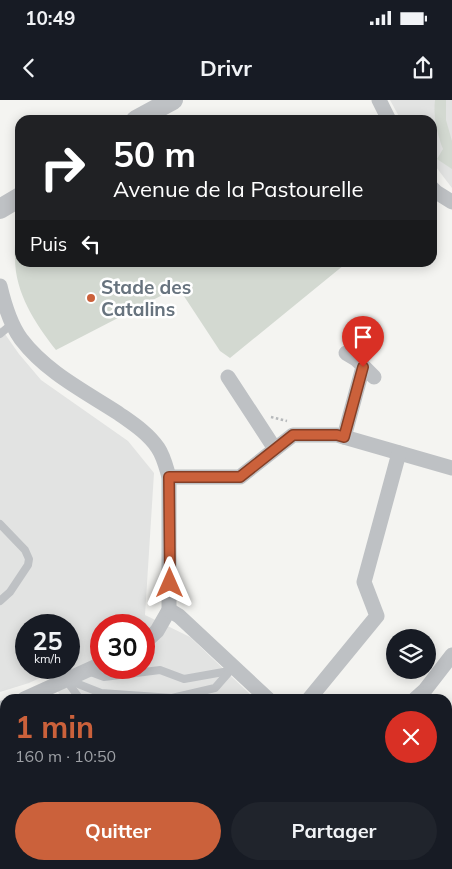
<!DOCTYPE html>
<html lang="fr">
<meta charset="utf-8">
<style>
:root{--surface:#171b24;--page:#20242c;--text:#f1f3f6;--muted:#9ea1a6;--accent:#cb613b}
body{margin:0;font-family:Mulish,sans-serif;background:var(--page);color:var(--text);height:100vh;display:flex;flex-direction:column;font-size:19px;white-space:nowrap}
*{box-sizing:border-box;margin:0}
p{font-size:16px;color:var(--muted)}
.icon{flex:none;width:28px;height:28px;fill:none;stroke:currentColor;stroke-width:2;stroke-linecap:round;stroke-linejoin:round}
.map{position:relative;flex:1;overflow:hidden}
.drawer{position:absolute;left:0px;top:594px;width:452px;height:176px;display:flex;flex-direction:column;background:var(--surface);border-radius:15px 15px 0 0;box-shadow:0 2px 12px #0003}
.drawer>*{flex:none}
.hud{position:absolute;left:15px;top:15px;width:422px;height:152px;border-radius:15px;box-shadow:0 2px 12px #0003;background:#202124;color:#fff;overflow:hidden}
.fabs{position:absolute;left:386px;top:529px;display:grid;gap:10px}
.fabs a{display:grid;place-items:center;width:50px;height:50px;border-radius:50%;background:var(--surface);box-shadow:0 2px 12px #0003;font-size:25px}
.speed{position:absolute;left:15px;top:514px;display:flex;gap:10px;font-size:25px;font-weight:700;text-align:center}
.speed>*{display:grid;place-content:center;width:65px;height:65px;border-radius:50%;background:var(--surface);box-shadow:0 2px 12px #0003;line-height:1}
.speed small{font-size:12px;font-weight:400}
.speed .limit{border:8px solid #d22;background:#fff;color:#111}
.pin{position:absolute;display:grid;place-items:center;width:42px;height:42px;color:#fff;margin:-51px -21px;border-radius:50% 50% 50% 0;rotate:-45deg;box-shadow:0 0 5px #0007}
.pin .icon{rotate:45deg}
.me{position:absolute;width:55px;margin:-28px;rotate:0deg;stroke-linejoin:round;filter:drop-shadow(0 0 4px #0008)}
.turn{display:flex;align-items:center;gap:18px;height:105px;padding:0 15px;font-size:22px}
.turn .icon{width:65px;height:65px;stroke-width:2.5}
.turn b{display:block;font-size:35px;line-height:42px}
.then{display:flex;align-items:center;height:48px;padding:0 15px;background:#0003;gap:10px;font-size:19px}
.round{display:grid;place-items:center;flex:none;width:52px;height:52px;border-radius:26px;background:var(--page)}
.overview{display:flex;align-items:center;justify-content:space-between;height:85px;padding:0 15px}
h1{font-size:30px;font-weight:700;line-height:38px;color:var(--accent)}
.button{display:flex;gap:10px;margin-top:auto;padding:10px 15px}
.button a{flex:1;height:58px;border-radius:30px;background:var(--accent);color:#fff;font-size:20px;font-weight:700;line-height:58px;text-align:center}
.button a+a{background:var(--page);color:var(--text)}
.status{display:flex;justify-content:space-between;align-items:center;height:35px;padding:0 25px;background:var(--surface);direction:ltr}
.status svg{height:14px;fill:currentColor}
header{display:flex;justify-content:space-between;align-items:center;height:65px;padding:0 15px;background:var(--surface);font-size:22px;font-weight:700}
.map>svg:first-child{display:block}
.built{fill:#e2e3e2;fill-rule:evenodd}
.green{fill:#d3d9d1}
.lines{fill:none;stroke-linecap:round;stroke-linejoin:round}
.path{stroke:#b6b9bb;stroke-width:2.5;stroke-dasharray:2.5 2.5;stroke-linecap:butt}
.service{stroke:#bec1c4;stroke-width:8}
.minor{stroke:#bec1c4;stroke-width:15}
.tertiary{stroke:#bec1c4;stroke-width:20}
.route-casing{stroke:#843f26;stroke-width:12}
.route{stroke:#cb613b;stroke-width:9}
.poi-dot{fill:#cb613b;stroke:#fff;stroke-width:2}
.labels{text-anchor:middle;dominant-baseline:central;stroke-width:5;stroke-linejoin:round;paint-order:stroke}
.poi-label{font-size:19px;font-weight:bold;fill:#67737e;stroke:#fff;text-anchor:start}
</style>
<div class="status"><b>10:49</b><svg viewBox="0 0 49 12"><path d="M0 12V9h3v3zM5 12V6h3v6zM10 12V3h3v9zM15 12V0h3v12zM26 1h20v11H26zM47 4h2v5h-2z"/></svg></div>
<header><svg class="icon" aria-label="back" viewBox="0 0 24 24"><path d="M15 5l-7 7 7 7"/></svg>Drivr<svg class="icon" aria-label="share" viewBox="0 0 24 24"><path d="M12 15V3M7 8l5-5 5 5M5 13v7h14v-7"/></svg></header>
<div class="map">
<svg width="452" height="769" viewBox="0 0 452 769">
<rect width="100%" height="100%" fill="#f4f4f1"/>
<g class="built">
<path d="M390,0H452V88L433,63L432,20H401Z"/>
<path d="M0,227L19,254L41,280L128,341L154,373L145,515L190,537L255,599H63L46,575L29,583L0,592ZM26,525H69V568H26ZM101,525H144V568H101Z"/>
</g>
<g class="green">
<path d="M435,0H446V20L452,41V69L437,59L443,49C437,34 433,16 435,0Z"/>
<path d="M17,126H20V162H342L344,165L230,258L220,251L178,187L56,250C35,223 15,193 15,158C14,147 16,136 17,126Z"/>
</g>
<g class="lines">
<path class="path" d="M271,317L287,321"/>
<g class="service">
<path d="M0,234L13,223"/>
<path d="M0,424L25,450L29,459L28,465L10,492L0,501"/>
<path d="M88,571L104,577L160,570L184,579L229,571"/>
<path d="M66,580L80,599"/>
<path d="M68,580L101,593L172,598L215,588L229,572"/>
</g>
<g class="minor">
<path d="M379,0L389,20"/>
<path d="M432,88L436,92L452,102"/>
<path d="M0,186C4,203 10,224 21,239C46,272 84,291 118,313C132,323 148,333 158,348C164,357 166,367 169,377V510L157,531L144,543"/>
<path d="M346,253L356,259L374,277"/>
<path d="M228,277L275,349"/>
<path d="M344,337L363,267"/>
<path d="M169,377H240L293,335H337L452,368"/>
<path d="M169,510L179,516L268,599"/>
<path d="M24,599L101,564"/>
<path d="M309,599L377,516L364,482L399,353"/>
<path d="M415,599L425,590L452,555"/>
<path d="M0,609L5,607"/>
<path d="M0,726H5"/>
<path d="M56,766L58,769"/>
<path d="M288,769L295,765"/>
</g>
<g class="tertiary">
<path d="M136,20L173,0"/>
<path d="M0,109L20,97"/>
</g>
</g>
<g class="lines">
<g class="route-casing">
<path id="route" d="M170,483L169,377H240L293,335H337L344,337L363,267"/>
</g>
<use href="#route" class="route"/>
</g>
<circle class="poi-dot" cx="91" cy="198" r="5"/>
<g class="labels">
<g class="poi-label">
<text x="101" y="187">Stade des<tspan x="101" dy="22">Catalins</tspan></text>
</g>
</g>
</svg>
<div class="fabs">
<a><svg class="icon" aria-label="layers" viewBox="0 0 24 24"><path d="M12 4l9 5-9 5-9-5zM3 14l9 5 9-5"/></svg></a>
</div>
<div class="speed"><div>25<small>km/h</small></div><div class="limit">30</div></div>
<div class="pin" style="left:363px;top:267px;background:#d93025"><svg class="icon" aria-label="arrive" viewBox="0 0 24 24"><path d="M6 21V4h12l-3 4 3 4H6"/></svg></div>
<svg class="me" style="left:170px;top:483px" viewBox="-20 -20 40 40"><path d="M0-17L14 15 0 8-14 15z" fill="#cb613b" stroke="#fff" stroke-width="4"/></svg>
<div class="hud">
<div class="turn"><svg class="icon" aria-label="right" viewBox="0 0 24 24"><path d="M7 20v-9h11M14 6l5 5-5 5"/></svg><div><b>50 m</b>Avenue de la Pastourelle</div></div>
<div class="then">Puis<svg class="icon" aria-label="left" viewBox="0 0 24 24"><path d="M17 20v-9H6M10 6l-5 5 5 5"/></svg></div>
</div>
<section class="drawer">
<div class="overview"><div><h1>1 min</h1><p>160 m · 10:50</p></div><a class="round" style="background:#d93025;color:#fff"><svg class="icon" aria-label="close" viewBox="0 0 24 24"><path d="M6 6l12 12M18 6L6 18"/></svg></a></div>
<div class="button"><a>Quitter</a><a>Partager</a></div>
</section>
</div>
